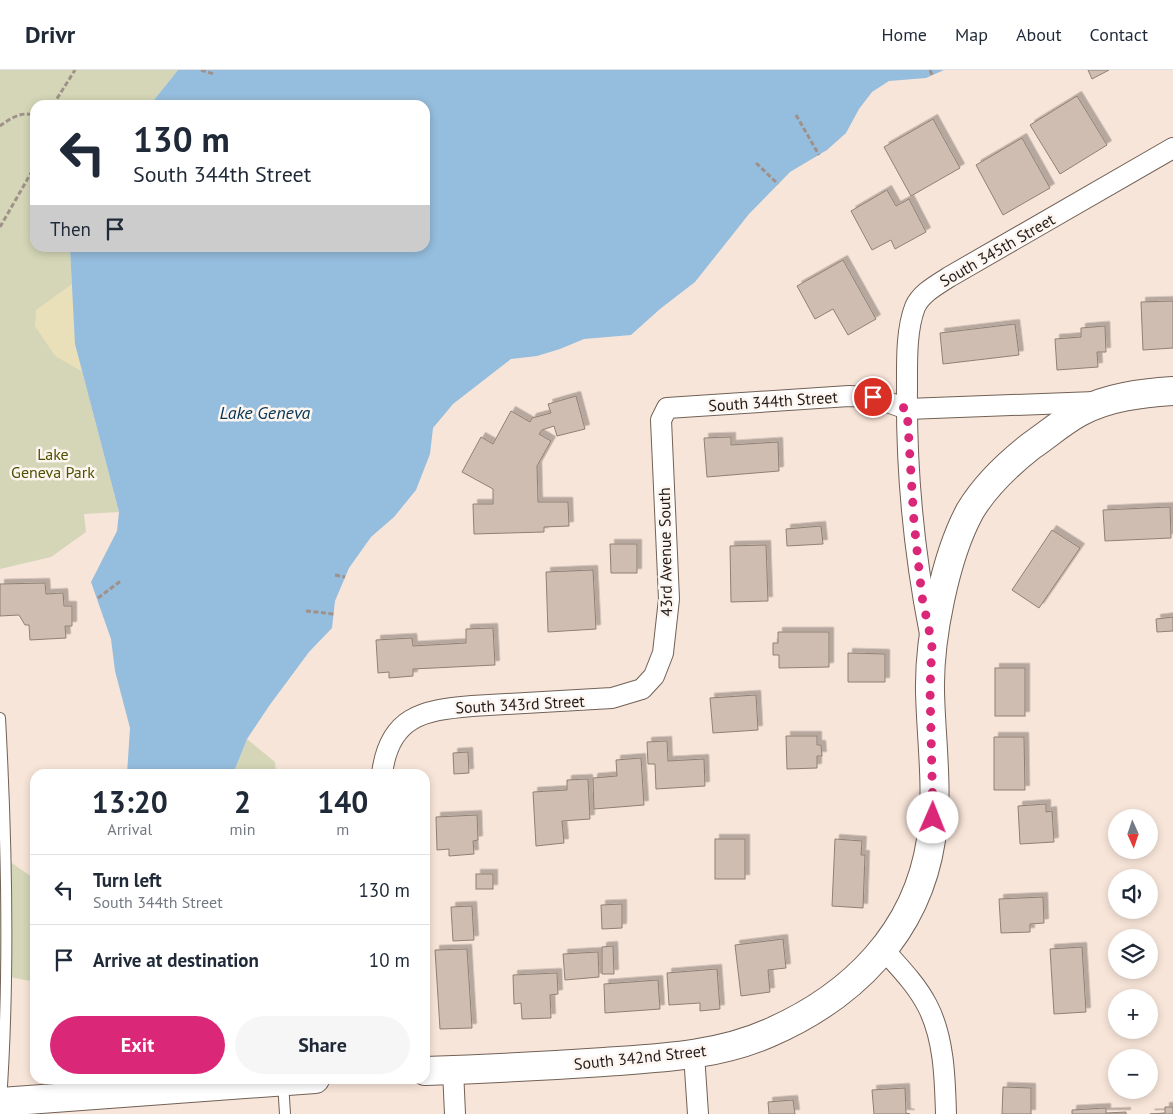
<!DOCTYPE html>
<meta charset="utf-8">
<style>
:root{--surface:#fff;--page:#f6f6f7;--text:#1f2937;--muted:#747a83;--line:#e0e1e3;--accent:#db2777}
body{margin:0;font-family:"PT Sans",sans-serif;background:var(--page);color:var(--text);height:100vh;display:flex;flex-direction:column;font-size:19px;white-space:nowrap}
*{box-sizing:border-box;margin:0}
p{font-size:16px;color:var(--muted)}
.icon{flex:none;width:28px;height:28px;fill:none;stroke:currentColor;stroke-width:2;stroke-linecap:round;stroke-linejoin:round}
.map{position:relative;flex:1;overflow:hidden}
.side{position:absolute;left:30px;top:699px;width:400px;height:315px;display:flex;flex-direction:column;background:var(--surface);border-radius:15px;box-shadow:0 2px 8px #0003}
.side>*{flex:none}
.top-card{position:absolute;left:30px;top:30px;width:400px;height:152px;border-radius:15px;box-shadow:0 2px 8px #0003;background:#fff;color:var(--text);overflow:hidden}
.needle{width:32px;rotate:177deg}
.tools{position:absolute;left:1108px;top:739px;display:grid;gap:10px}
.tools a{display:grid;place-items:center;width:50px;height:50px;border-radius:50%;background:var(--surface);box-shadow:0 2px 8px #0003;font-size:25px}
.pin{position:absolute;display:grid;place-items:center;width:42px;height:42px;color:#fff;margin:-21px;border:2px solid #fff;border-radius:50%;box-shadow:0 1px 5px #0007}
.me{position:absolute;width:55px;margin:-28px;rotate:1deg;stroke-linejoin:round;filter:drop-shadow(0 0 4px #0008)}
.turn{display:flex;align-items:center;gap:18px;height:105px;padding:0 20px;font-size:22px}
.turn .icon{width:65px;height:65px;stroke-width:2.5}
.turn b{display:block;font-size:35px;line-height:42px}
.then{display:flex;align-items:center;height:48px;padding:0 20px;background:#0003;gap:10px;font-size:19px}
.eta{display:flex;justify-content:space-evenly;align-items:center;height:85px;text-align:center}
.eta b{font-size:30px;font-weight:700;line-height:35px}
.button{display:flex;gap:10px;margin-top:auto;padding:10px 20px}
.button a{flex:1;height:58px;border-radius:30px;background:var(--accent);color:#fff;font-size:20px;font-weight:700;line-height:58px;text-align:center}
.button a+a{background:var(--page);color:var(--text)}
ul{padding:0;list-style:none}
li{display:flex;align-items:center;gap:15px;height:70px;padding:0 20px;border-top:1px solid var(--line)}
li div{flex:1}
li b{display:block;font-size:19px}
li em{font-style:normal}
header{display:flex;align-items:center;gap:30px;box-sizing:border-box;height:70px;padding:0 25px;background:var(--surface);border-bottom:1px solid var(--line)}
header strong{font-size:24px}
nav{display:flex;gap:28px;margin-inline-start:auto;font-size:18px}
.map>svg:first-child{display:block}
.green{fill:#d4d6b7}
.sand{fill:#e9e0ba}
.water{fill:#95bddd}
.building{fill:#cebdb0;stroke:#908074;filter:url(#shadow)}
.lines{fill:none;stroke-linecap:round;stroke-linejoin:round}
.lane-casing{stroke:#716156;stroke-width:12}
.street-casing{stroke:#716156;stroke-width:22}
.secondary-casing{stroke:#716156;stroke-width:30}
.path{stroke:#9f9189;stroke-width:3;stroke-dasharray:5 2.5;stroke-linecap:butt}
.lane{stroke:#fff;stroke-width:10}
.street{stroke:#fff;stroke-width:20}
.secondary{stroke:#fff;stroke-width:28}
.route{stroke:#db2777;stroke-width:9;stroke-dasharray:0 16.2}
.labels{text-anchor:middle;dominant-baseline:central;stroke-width:5;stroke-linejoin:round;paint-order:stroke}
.street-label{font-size:16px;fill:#231c18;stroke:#fcf5f0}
.park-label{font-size:16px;fill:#505100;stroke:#fcf5f0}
.water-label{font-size:18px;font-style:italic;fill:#033554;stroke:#fcf5f0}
</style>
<header>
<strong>Drivr</strong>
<nav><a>Home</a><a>Map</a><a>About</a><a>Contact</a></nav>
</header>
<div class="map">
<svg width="1173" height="1044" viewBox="0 0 1173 1044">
<defs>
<filter id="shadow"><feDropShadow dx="4.5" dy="-4.5" stdDeviation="0" flood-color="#0004"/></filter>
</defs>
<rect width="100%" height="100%" fill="#f8e5d9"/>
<g class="green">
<path d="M0,0H178L150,35H35V178H70L75,274L119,442L84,444L86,462L51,487L0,499Z"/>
<path d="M247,669L275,692L276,704H233Z"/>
<path d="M0,785L35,809V912L0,905Z"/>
</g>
<path class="sand" d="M72,214L75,274L83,302L55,286L35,256L36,240Z"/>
<path class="water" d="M178,0H944L926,8L889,11L872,22L859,39L846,63L827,80L790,102L749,144L695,212L660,239L631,265L584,269L560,279L537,286L511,289L453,334L433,358L430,384L416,420L394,447L371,467L349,498L335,531L332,558L309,582L269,636L247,669L233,704H127L130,658L115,601L111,569L91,512L117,461L119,442L75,274L70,178H425V35H150Z"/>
<g class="building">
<path d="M1088,0H1109L1092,9Z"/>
<path d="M1077,26L1107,75L1060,104L1030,55Z"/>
<path d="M933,49L960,98L911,126L884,77Z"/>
<path d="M1022,68L1050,118L1003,145L976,95Z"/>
<path d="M887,120L896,136L909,129L926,162L895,179L891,170L872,180L851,141Z"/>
<path d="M843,190L876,249L848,265L833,239L815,249L797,216Z"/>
<path d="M1173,231V278L1143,280L1141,232Z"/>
<path d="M1015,254L1019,285L943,294L940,263Z"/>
<path d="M1105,256L1106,282H1097L1098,297L1057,300L1055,269L1081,267V258Z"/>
<path d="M576,326L585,359L557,366L554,356L542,360L539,364L551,371L537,396L538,432H568L569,456L544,457V462L474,464L473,434H493V419L462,402L481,367L493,374L511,341L530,352L532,348L551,343L548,334Z"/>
<path d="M731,367V375L778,372L779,401L707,407L704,368Z"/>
<path d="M1170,437L1171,468L1105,471L1103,440Z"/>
<path d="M821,456L823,474L787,476L786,459Z"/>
<path d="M1052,460L1080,478L1039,538L1012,520Z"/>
<path d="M610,474H637V503H611Z"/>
<path d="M766,475L768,531L731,532L730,476Z"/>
<path d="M593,500L596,559L548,562L546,502Z"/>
<path d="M45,513L46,524L63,523L64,536H72V556H65L66,568L30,570L29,555H25L19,545L0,546V514Z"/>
<path d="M1173,547V561L1157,562L1156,549Z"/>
<path d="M493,558L495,595L413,599V606L389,608V602L378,603L376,570L412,568L413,576L466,573V559Z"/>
<path d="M778,562H829V597L779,598V585H773V573H778Z"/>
<path d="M848,583L885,584V612H848Z"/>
<rect x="995" y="598" width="30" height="48"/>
<path d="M756,625L758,660L713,663L710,628Z"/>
<path d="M786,666H817V675H821L822,686H817V698L787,699Z"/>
<path d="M994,667H1024L1025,720H994Z"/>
<path d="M667,671L668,691L704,689L705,716L656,719L655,694H648L647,672Z"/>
<path d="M468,682L469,703L454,704L453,683Z"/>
<path d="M641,688L644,735L594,739L593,708L617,706L616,690Z"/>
<path d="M588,709L590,749L562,751L564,773L536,776L533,722L567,720V710Z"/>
<path d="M1046,734V742L1052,741L1054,772L1020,774L1018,736Z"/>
<path d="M477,745L478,770L473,771L474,784L449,786V779L437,780L436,747Z"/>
<rect x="715" y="769" width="30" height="40"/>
<path d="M835,769L862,771L861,785H865L863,838L832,836Z"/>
<rect x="476" y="804" width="17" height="15"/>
<path d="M1043,827L1044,853L1030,854V862L1001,863L999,829Z"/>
<path d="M622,834V858L602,859L601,835Z"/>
<path d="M472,836L474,870L453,871L451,837Z"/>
<path d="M783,869L786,898L768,900L770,922L741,926L735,875Z"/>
<path d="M613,876L614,904H602V877Z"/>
<path d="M1082,877L1086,942L1054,944L1050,879Z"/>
<path d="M467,879L472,958L440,959L435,880Z"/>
<path d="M598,882L599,907L565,910L563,884Z"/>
<path d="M717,899L720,939L700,941V933L669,935L667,903Z"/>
<path d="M557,903L558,924L550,925L551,948L522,949L521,933L514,934L513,905Z"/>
<path d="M658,910L660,939L605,943L604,914Z"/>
<path d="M1003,1017L1031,1018V1044H1002Z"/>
<path d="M905,1018L906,1043L910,1044H874L872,1020Z"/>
<path d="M793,1030L795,1044H769L768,1032Z"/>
<path d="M1165,1037H1173V1044H1150L1165,1043Z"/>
<path d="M1106,1038V1043L1126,1042V1044H1072V1040Z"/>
</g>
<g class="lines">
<g class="lane-casing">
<g id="lane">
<path d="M0,648C7,776 10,903 1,1031"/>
<path d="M283,1012L285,1044"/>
</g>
</g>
<g class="street-casing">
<g id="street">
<path d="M930,564C914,483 906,399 907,317C907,293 906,260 915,237C921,223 937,215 949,207L1173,78"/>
<path d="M382,704C389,647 422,640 472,636L612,628L642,619L654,606L663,583L669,529L661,350L667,338L849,326L873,327L907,339L1095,332"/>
<path d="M884,880C899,897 916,914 927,935C944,967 945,1008 946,1044"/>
<path d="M694,984L698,1044"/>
<path d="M453,1000L455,1044"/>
</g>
</g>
<g class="secondary-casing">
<g id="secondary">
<path d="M425,1001C485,999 545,996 604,992C660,988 717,986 769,963C852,927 917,863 931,770C939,721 931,671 930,621C929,569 945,487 970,441C985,416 1008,394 1031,376C1047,365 1063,351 1080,342C1108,327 1142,323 1173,321"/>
<path d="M0,1032L315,1009"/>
</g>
</g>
<g class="path">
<path d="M201,0L214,4"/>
<path d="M930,0L932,5"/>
<path d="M53,35L75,0"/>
<path d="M796,45L819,85"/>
<path d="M0,56C9,49 23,40 35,46"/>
<path d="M756,93L778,114"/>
<path d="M0,157L35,96"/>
<path d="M335,505L345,507"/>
<path d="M98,528L122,510"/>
<path d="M306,541L334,544"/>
</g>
<use href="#lane" class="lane"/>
<use href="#street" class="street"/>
<use href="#secondary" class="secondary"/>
</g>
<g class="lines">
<path class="route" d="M873,327L907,339L914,452L922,527L932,574L930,619L933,748"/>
</g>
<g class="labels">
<g class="street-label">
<text transform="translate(997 180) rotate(-30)">South 345th Street</text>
<text transform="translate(773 331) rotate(-4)">South 344th Street</text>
<text transform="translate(665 482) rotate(-91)">43rd Avenue South</text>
<text transform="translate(520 634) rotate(-3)">South 343rd Street</text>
<text transform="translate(640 987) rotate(-6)">South 342nd Street</text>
</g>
<g class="park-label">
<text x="53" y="384">Lake<tspan x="53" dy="18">Geneva Park</tspan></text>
</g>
<g class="water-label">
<text x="265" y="342">Lake Geneva</text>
</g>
</g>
</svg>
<div class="tools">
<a><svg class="needle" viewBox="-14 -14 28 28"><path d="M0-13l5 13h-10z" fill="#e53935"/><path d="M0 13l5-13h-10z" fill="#747a83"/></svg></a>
<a><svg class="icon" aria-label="sound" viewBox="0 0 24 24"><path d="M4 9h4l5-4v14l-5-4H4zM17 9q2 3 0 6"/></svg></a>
<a><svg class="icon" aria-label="layers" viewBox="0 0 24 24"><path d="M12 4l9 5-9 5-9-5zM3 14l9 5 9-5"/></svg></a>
<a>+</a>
<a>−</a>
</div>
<div class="pin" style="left:873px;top:327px;background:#d93025"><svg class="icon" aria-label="arrive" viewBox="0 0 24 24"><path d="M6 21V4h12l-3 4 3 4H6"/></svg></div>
<svg class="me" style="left:933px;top:748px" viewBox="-20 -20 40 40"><circle r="19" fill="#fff"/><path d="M0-13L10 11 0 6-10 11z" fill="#db2777"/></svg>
<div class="top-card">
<div class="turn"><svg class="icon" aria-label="left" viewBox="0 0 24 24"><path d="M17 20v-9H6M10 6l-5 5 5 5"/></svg><div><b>130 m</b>South 344th Street</div></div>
<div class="then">Then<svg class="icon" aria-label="arrive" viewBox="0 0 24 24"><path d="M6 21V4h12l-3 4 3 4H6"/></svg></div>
</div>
<section class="side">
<div class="eta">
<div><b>13:20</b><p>Arrival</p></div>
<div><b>2</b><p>min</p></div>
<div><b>140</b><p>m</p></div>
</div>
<ul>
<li><svg class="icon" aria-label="left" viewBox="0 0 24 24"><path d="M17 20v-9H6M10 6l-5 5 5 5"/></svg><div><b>Turn left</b><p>South 344th Street</p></div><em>130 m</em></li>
<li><svg class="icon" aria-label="arrive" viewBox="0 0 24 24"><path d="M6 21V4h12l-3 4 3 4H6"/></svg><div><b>Arrive at destination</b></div><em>10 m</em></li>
</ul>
<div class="button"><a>Exit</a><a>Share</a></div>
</section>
</div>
